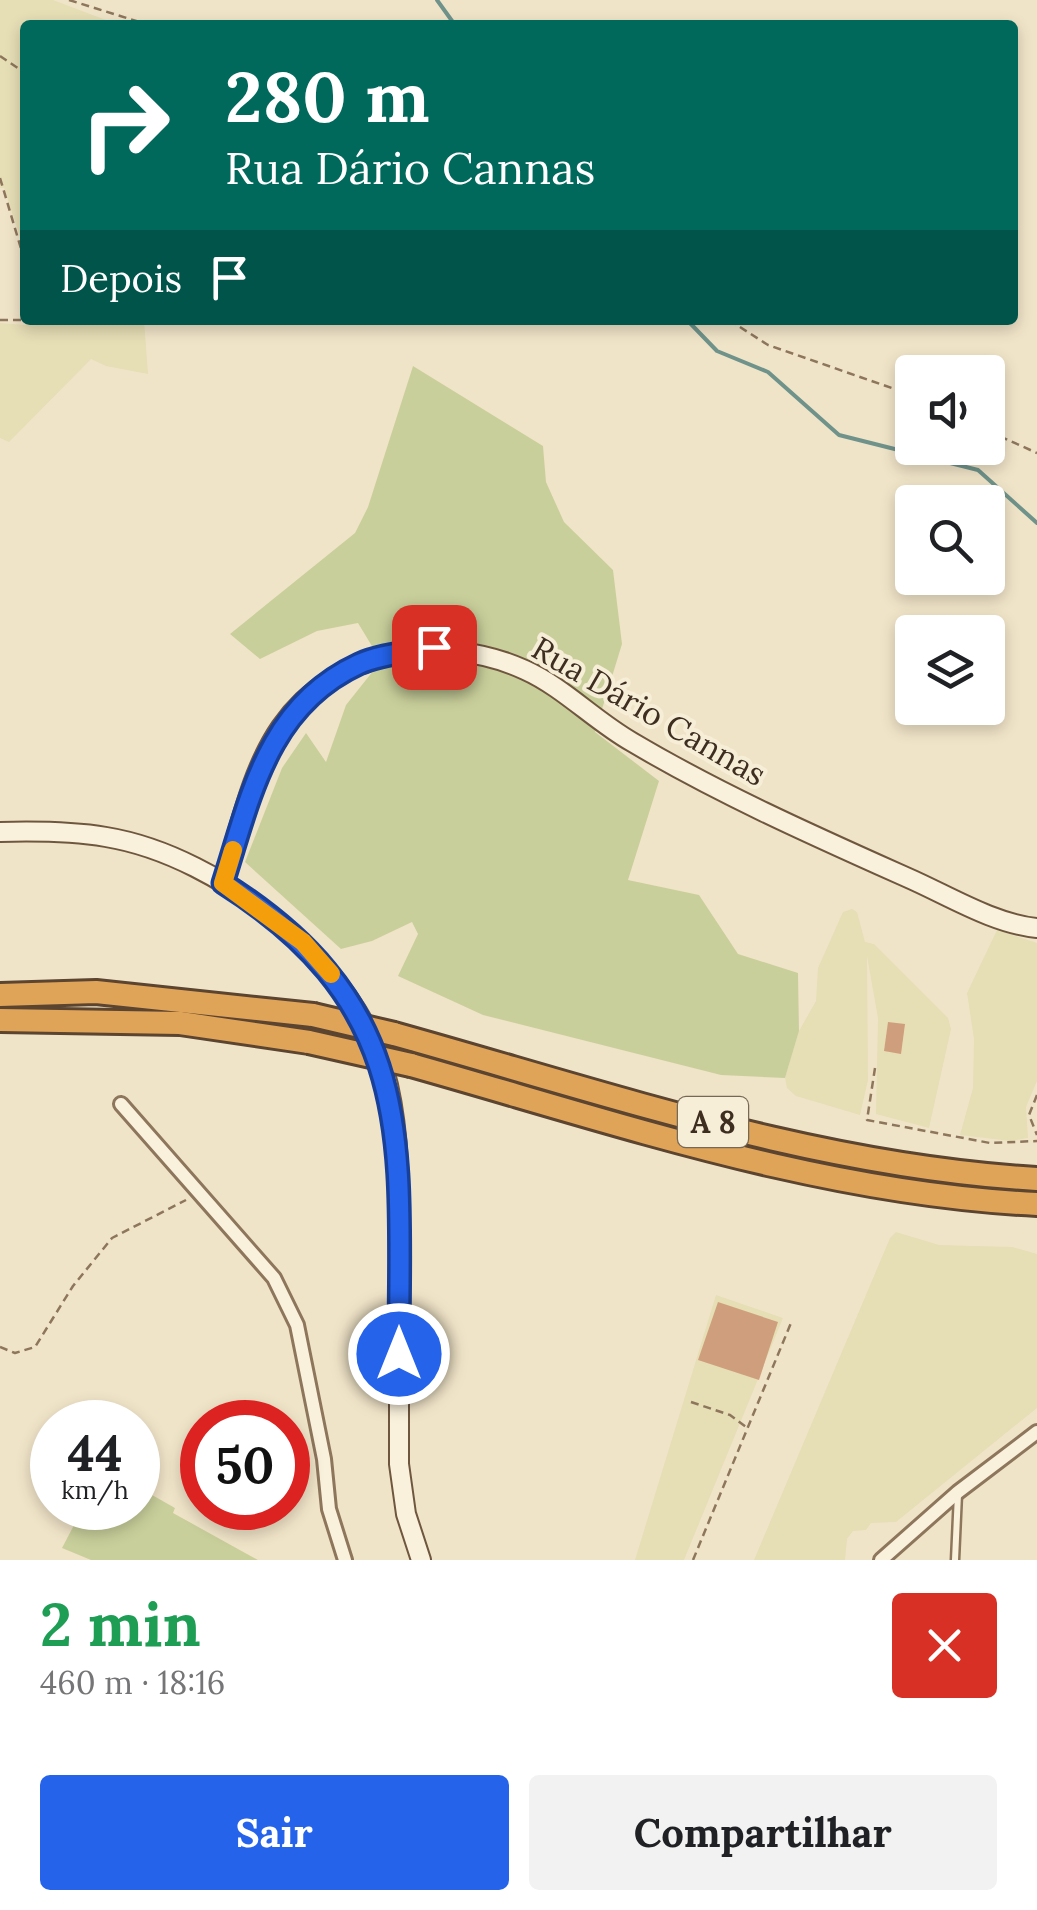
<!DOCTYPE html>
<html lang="pt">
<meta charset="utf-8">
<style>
:root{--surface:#fff;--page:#f2f2f2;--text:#202124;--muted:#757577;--accent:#2563eb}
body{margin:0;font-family:Lora,serif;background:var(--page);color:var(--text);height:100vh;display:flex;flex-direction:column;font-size:38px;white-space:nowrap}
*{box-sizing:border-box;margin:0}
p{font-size:32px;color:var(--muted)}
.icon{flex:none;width:55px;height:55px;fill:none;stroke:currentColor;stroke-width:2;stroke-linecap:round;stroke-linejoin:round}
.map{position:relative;height:1560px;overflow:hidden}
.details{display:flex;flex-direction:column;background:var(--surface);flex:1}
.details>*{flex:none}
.banner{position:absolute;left:20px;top:20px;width:998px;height:305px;border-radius:10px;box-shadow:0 5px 15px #0003;background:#00695c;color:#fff;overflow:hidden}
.controls{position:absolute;left:895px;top:355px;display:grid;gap:20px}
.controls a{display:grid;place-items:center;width:110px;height:110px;border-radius:10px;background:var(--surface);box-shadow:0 5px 15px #0003;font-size:50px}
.speed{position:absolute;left:30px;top:1400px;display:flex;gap:20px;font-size:50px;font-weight:700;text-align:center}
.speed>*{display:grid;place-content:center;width:130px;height:130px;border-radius:50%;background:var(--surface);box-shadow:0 5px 15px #0003;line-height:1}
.speed small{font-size:25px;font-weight:400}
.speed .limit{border:15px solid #d22;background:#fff;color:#111}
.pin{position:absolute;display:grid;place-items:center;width:85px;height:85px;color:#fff;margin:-42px;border-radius:20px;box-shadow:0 5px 15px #0006}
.me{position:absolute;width:110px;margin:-55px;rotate:0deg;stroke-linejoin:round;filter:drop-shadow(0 0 8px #0008)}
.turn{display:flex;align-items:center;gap:35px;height:210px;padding:0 40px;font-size:45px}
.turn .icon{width:130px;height:130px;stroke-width:2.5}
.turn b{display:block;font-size:70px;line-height:85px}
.then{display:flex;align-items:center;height:95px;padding:0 40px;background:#0003;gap:20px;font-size:38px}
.round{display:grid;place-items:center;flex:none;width:105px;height:105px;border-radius:10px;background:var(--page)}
.head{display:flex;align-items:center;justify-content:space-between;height:170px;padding:0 40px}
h1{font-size:60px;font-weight:800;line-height:75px;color:#1e9e55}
.action{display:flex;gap:20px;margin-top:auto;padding:20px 40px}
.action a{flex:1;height:115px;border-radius:10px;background:var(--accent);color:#fff;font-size:40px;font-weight:800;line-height:115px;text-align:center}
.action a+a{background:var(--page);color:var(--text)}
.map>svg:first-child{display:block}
.farmland{fill:#e6deb5}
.green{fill:#c9cf9b}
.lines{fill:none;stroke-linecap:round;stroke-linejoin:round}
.stream{stroke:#6f938a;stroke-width:4}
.building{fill:#cf9f7d}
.lane-casing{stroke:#8d765c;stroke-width:11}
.street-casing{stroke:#8d765c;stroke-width:18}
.secondary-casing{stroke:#6f573f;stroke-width:22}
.highway-casing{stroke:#5b4430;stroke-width:28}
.path{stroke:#8d765c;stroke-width:2.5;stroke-dasharray:8 5;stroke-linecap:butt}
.lane{stroke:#faf1dc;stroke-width:6}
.street{stroke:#faf1dc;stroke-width:12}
.secondary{stroke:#faf1dc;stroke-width:18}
.highway{stroke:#e0a458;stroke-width:22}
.highway-bridge-casing{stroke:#5b4430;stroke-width:28;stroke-linecap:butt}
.highway-bridge{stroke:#e0a458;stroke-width:22}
.route-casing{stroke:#184099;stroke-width:25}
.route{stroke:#2563eb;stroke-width:18}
.slow{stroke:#f59e0b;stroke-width:18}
.labels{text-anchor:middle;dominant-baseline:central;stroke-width:8;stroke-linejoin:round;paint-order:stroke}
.shield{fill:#f7eed8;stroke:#756857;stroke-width:2.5}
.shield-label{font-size:30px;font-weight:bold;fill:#3d2e20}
.street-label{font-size:32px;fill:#3d2e20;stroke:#f7eed8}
</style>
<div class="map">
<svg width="1037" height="1560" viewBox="0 0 1037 1560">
<rect width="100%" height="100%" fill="#f0e4c8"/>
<g class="farmland">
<path d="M0,0H53L119,25H25V252L4,188H0Z"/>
<path d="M34,320H144L148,374L106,366L91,359L9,442L0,438V323L25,325Z"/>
<path d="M852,909L857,912L865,942L874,944L948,1018L951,1029L929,1128L876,1114L878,1018L867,956L868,1080L860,1115L796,1096L787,1088L785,1078L799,1031L816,1001L818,968L843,912Z"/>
<path d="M997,930L1037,943V1081L1026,1107L1028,1138L1011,1141L960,1135L973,1088L974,1039L967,993Z"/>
<path d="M896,1232L939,1245L1012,1247L1037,1254V1408L896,1522L871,1523L866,1530L853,1531L847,1539L845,1560H754L890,1238Z"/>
<path d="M716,1295L783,1318L684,1560H635Z"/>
</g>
<g class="green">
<path d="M413,366L543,446L546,482L564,522L613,570L622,644L595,732L659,781L628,880L699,895L738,954L798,973L799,1031L785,1078L721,1075L483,1015L398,976L418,934L412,922L372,941L341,949L245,862L282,768L306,733L326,762L346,705L381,661L358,623L317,631L260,659L230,634L355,533L368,507Z"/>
<path d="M138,1487L175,1508L173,1513L258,1560H91L62,1548L83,1508H138Z"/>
</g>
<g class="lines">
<g class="stream">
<path d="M437,0L455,25"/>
<path d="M687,320L717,351L768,372L839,435L978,470L1037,523"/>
</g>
</g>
<g class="building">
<path d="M888,1022L905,1024L901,1054L884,1051Z"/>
<path d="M718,1302L778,1322L759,1380L698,1360Z"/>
</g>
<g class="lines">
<g class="lane-casing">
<path id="lane" d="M955,1560L958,1494"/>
</g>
<g class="street-casing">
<g id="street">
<path d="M121,1104L274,1278L297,1325L324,1459L329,1509L345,1560"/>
<path d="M881,1560L958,1492L1037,1432"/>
</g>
</g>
<g class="secondary-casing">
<g id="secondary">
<path d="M0,832C36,831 70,831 106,837C222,856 362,968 388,1085C401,1143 399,1200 399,1259C399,1327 399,1396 399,1464L406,1514L421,1560"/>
<path d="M223,883C239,832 250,772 281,727C335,649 442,632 525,670C563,687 595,721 632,742C723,796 821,839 917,882C954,899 996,924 1037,928"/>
</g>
</g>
<g class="highway-casing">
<g id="highway">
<path d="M0,995L96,992L313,1015"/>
<path d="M0,1020L180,1023L309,1042"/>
<path d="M394,1034C606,1093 816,1166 1037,1179"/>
<path d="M411,1065C617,1123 822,1194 1037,1204"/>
</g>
</g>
<g class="path">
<path d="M69,0L149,25"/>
<path d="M0,56L25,73"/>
<path d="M0,178L25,262"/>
<path d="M0,320H29"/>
<path d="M729,320L768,345L912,395"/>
<path d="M988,431L1037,453"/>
<path d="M875,1068L867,1120L990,1143L1037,1141"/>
<path d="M1037,1095L1029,1115L1037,1135"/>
<path d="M0,1347L15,1353L35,1347L73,1286L112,1238L186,1200"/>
<path d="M691,1402L730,1415L746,1427"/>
<path d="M693,1560L791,1323"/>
</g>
<use href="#lane" class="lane"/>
<use href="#street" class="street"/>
<use href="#secondary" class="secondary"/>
<use href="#highway" class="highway"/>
<g class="highway-bridge-casing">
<g id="highway-bridge">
<path d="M313,1015L394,1034"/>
<path d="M309,1042L411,1065"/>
</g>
</g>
<use href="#highway-bridge" class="highway-bridge"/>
</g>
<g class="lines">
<g class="route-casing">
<path id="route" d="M399,1354C399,1146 421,1008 223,883C251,795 268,706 359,664C381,654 411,652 434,647"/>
</g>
<use href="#route" class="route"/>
<path class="slow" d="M233,850L223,883L303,942L331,974"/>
</g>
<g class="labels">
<rect class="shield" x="678" y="1097" width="70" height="50" rx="8"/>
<g class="shield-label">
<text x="713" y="1122">A 8</text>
</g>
<g class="street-label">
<text transform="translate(649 711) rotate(30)">Rua Dário Cannas</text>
</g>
</g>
</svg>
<div class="controls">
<a><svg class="icon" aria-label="sound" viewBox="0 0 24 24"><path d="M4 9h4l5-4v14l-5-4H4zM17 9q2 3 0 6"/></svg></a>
<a><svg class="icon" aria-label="search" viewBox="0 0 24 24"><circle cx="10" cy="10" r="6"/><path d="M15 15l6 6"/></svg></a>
<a><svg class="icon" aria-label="layers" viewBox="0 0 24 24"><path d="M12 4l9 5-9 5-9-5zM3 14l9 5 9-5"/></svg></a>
</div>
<div class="speed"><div>44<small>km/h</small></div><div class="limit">50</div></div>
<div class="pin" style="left:434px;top:647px;background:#d93025"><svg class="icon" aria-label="arrive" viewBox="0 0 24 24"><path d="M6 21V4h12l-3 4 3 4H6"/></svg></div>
<svg class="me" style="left:399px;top:1354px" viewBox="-20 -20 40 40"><circle r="17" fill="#2563eb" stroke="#fff" stroke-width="3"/><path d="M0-11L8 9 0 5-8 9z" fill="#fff"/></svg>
<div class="banner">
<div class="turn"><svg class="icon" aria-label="right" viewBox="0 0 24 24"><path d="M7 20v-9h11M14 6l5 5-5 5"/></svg><div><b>280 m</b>Rua Dário Cannas</div></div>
<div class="then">Depois<svg class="icon" aria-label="arrive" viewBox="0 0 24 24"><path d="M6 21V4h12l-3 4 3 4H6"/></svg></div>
</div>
</div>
<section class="details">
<div class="head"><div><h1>2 min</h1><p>460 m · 18:16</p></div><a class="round" style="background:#d93025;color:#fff"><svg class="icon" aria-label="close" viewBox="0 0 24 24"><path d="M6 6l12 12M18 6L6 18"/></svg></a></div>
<div class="action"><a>Sair</a><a>Compartilhar</a></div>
</section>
